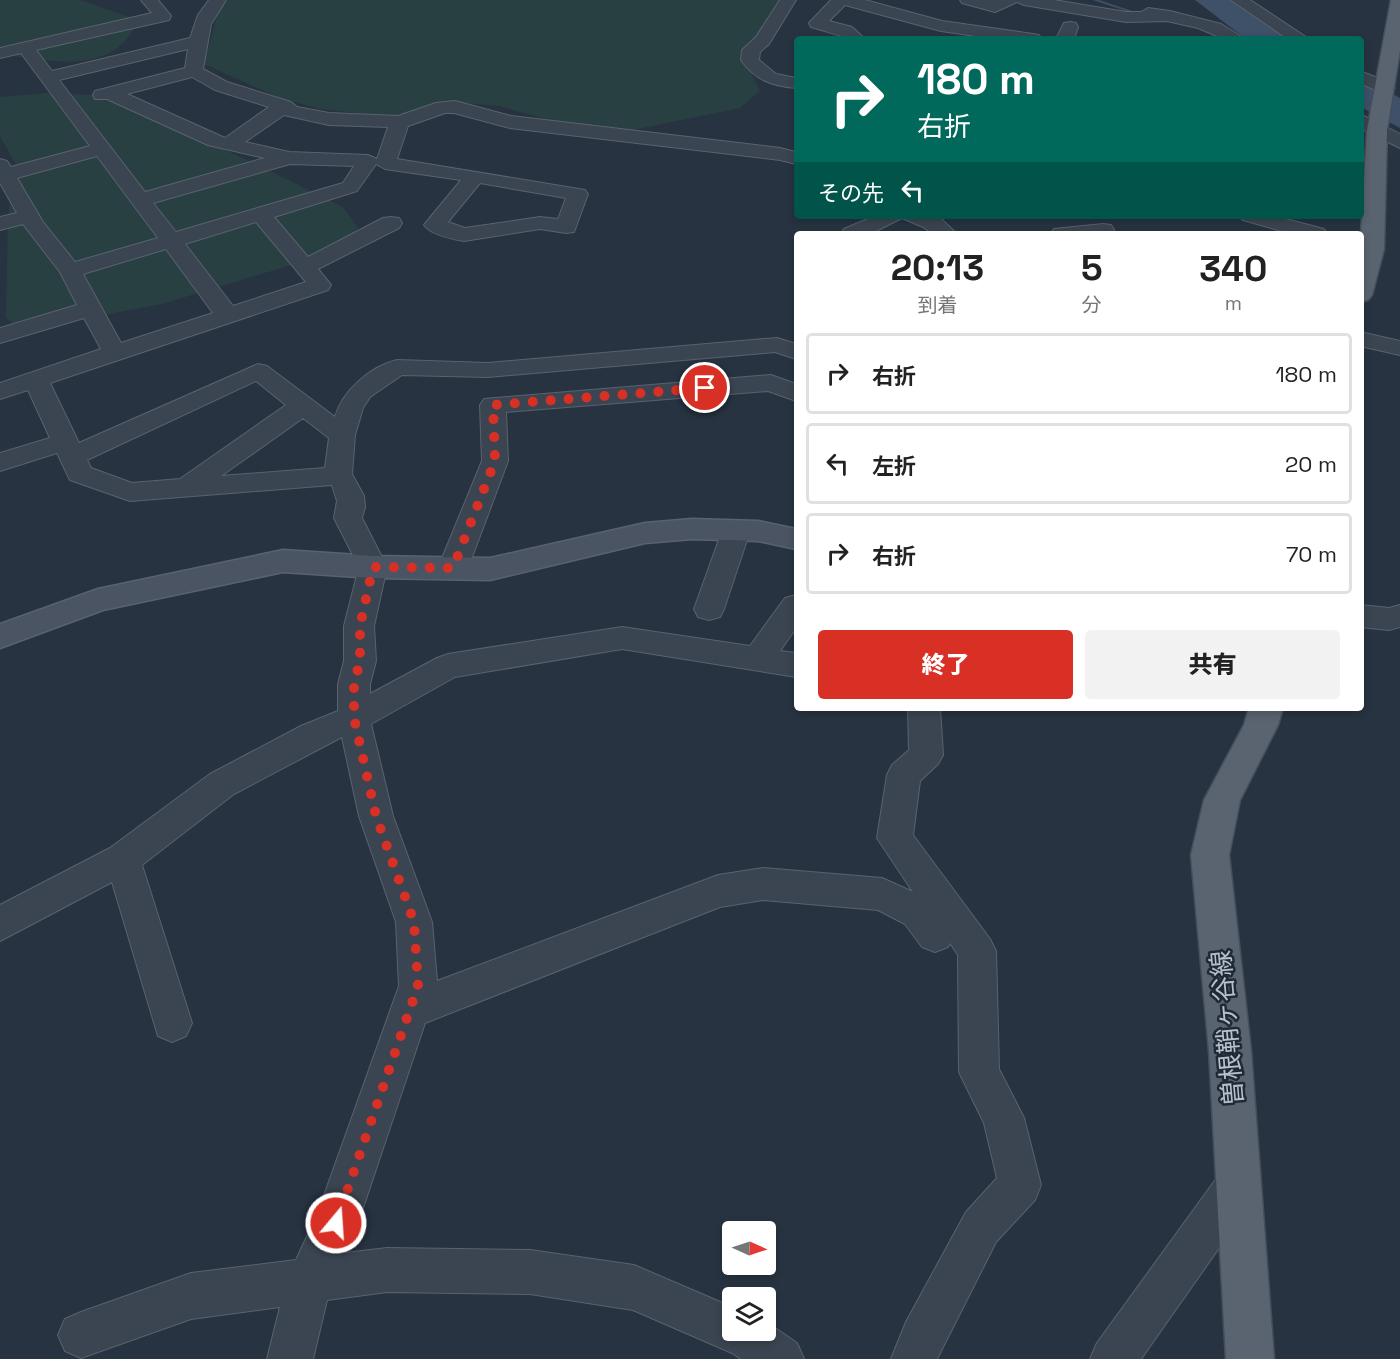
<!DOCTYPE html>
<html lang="ja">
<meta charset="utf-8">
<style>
:root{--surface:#fff;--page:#f2f2f2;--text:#222;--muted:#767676;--line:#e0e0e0;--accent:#d93025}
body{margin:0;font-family:"Space Grotesk","Noto Sans JP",sans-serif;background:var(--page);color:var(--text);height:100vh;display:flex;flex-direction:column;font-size:22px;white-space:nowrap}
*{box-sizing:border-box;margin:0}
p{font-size:20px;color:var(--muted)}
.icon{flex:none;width:33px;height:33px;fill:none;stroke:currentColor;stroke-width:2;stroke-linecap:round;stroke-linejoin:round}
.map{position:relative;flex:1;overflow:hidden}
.details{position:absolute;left:794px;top:231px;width:570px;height:480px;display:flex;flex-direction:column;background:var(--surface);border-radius:6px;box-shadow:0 3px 9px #0003}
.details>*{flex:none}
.top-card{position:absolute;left:794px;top:36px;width:570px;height:183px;border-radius:6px;box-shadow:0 3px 9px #0003;background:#00695c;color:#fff;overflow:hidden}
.needle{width:39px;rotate:93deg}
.fabs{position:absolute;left:722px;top:1221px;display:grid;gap:12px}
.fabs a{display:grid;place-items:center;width:54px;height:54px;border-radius:6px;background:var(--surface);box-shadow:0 3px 9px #0003;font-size:30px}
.pin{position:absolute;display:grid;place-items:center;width:51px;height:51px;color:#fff;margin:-26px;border:3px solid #fff;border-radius:50%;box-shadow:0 2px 6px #0007}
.me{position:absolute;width:66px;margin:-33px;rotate:18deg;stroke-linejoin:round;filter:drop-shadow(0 0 4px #0008)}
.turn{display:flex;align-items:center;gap:21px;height:126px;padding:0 24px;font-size:27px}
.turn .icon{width:78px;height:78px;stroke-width:2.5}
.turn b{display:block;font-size:42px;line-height:51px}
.then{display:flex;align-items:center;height:57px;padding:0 24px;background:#0003;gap:12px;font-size:22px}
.eta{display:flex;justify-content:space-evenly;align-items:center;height:102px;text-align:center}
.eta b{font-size:36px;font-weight:800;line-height:42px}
.action{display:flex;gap:12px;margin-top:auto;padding:12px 24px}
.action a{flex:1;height:69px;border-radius:6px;background:var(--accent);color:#fff;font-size:24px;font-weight:800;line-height:69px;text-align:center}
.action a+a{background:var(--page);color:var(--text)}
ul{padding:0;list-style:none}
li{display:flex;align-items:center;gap:18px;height:81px;margin:0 12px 9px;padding:0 12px;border:3px solid var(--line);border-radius:6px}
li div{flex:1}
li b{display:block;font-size:22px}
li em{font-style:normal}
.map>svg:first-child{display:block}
.green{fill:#294042}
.water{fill:#3e5169}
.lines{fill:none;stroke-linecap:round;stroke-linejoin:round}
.stream{fill:#3e5169;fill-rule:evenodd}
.street-casing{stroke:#59636e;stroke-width:2}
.secondary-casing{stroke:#59636e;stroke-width:3}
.primary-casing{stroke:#454e5a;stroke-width:3}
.street{fill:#3b4551;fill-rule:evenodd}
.secondary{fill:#4a5463;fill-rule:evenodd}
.primary{fill:#5a6470;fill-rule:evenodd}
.route{stroke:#d93025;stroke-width:10;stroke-dasharray:0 18}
.labels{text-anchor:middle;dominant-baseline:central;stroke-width:5;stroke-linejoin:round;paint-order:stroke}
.near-street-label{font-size:26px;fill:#b8c0cb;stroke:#202a36}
</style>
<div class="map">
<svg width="1400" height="1359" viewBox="0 0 1400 1359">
<rect width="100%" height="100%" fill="#273341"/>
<g class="green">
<path d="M0,0H80L138,20C136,28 131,33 126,40C95,74 41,59 0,54Z"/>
<path d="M225,0H786L746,63L760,91L740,108L628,131L556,122L499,106L451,102L396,117L320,109L277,97L204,64L219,8Z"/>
<path d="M46,93L94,95L125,104L262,167L343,207L358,228L349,237L311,259L162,304L78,320L26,326L14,324L6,318L8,218L15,163L0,136V97Z"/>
</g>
<g class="water">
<path d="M1195,0H1230L1292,39H1246Z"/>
<path d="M1360,76L1400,98V128L1361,107Z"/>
</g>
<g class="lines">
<path class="stream" d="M1093,0H1099L1141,14L1138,15Z"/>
<g class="street-casing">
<g id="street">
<path d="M141,0H158L171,16L169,20L36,50L52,71L190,38L198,15L209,0H226L211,24L203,69L227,82L291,102L297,107L329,113L398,116L436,103L455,101L511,116L780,148L796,152V164L780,160L510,128L454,113H445L408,126L397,159L585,190L588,194L574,232L566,233L540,229L464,241C452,239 431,235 424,225L461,180L385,169L376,164L357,191L274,217L308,257L383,218L391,217L399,218L402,223L399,228L318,269L331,285L328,290L50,383L79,443L258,364L267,366L335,417C342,391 371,366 397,360L488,363L777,338L796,344V359L775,352L488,377L402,375L370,397L363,408L355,435L352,474L364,496L365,507L362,518L387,567L374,626L376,661L370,684V694L437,658L448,654L622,627L750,646L785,598L796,595V628L780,651L796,653V677L622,649L455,677L371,724L393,816L432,922L437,981L718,875L763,868L882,878L913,892L877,838L887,775L892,765L909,750L908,708H940L943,755L938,764L920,781L913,835L990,939L996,951L999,1069L1024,1118L1041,1185L1035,1200L996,1242L937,1359H891L906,1322L966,1212L997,1178L984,1123L959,1072L958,955L950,943L948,947L935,952L922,947L905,924L878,910L763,900L720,907L425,1023L358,1223L345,1253L387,1248L530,1250L634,1265L732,1307V1330H765V1321L797,1343L804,1359H741L732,1353L633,1310L530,1294L387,1292L327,1300L313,1359H267L280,1307L191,1319L81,1358L65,1351L58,1335L65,1319L81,1312L191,1273L296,1260L317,1215L399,986L396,922L359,816L342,737L234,794L142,865L192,1023L186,1036L172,1042L158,1036L112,882L0,941V905L110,848L210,774L301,726L338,711V684L344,661V626L359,567L334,518L337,501L332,485L130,501L70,480L57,453L0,471V453L50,438L28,390L0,399V383L101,349L84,318L0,343V328L77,305L60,272L23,224L0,230V217L17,213L0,183V159L7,161L11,167L90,146L21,53L0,58V48L152,13ZM188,49L185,68L95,91L93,95L95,99H107L208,145L265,158L145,192L59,80ZM192,77L215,90L269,107L225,138L127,94ZM284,115L329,125L388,127L377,159L368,155L289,152L245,142ZM97,156L158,238L75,262L43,222L17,178ZM290,164L354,166L343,183L176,232L153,203ZM480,183L566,198L558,219L540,217L465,228L448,222ZM256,222L306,282L233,306L185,244ZM166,249L213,313L121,343L83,274ZM256,381L286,405L180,479L132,483L91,468L87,460ZM303,418L329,438L325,468L221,476Z"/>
<path d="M780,0H796L769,44L760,52L759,60L776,74L796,78V88C772,86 755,80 741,60L742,50L756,37Z"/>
<path d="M831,0H865L942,21L1033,34L1039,35L1042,39H997L941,31L845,5L829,21L852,27L865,39C845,39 830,32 811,27L809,23Z"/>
<path d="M960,0H1054L1126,12H1141L1148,8L1170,11L1221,24L1245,39H1224L1198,28L1167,21L1126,22L1024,5L1017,2L995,12L962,3Z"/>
<path d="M1231,0H1250L1309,39H1288Z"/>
<path d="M1070,22L1076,23L1078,27L1074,39H1056L1064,23Z"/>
<path d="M1360,71L1392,84L1395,88L1392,92H1380L1360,83Z"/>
<path d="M1360,114L1400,134V148L1360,128Z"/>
<path d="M875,216H934L939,217L957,234H933L923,227L902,218L870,234H841L844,229Z"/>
<path d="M1239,216H1274L1324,229L1327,234H1292L1243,220Z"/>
<path d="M1103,224L1111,225L1114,230L1111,234H1051L1054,229Z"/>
<path d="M1360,332L1400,341V355L1360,346Z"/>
<path d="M771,375L796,384V401L768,391L506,412L508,461L468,568L463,575L453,578L443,575L438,568L482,461L480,405L484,399Z"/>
<path d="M736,521L746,524L750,531L724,609L720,617L709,620L698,617L694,609L722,531L726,524Z"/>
<path d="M1360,605L1389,608L1400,605V627L1389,630L1360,627Z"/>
<path d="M1239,1162L1254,1168L1260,1183L1254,1198L1141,1359H1090L1097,1343L1224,1168Z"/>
</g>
</g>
<g class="secondary-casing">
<path id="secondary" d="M692,519L758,521L796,529V549L758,541L692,539L645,543L490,580L373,578L283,572L103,610L0,648V624L98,589L283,550L373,556L490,558L645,523Z"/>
</g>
<g class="primary-casing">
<g id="primary">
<path d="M1391,0H1400V50L1387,130L1384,249L1372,295L1368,300L1360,302V252L1367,130Z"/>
<path d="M1249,708H1283L1278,725L1240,800L1229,855L1251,1051L1274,1359H1226L1209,1051L1191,855L1204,800L1244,725Z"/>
</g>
</g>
<use href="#street" class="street"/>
<use href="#secondary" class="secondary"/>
<use href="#primary" class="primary"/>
</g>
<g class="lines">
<path class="route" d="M336,1223L418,986L414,922L376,816L354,718V684L360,661V626L373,567L453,568L495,461L493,405L705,388"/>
</g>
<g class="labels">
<g class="near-street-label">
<text transform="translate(1227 1028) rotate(-95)">曽根鞘ヶ谷線</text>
</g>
</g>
</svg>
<div class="fabs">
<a><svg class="needle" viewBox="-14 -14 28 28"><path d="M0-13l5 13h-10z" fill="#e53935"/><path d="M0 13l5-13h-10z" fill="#767676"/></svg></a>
<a><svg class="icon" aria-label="layers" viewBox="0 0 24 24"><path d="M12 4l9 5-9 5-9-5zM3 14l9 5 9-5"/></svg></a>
</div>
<div class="pin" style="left:705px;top:388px;background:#d93025"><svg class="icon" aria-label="arrive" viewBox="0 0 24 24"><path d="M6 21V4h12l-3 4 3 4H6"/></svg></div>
<svg class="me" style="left:336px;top:1223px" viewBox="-20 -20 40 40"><circle r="17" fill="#d93025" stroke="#fff" stroke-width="3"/><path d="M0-11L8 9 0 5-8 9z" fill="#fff"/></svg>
<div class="top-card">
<div class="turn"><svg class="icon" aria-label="right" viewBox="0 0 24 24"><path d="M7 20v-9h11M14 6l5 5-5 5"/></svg><div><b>180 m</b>右折</div></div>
<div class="then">その先<svg class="icon" aria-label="left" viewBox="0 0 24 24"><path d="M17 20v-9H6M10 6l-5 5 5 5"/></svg></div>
</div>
<section class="details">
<div class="eta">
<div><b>20:13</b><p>到着</p></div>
<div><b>5</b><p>分</p></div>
<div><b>340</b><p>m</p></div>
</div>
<ul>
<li><svg class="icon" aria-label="right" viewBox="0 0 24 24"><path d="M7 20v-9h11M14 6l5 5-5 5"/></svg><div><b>右折</b></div><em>180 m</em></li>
<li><svg class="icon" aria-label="left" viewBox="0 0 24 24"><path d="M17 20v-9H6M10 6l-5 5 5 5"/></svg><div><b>左折</b></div><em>20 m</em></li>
<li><svg class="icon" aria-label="right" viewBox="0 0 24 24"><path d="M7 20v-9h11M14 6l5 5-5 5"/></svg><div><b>右折</b></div><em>70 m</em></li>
</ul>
<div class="action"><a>終了</a><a>共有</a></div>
</section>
</div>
